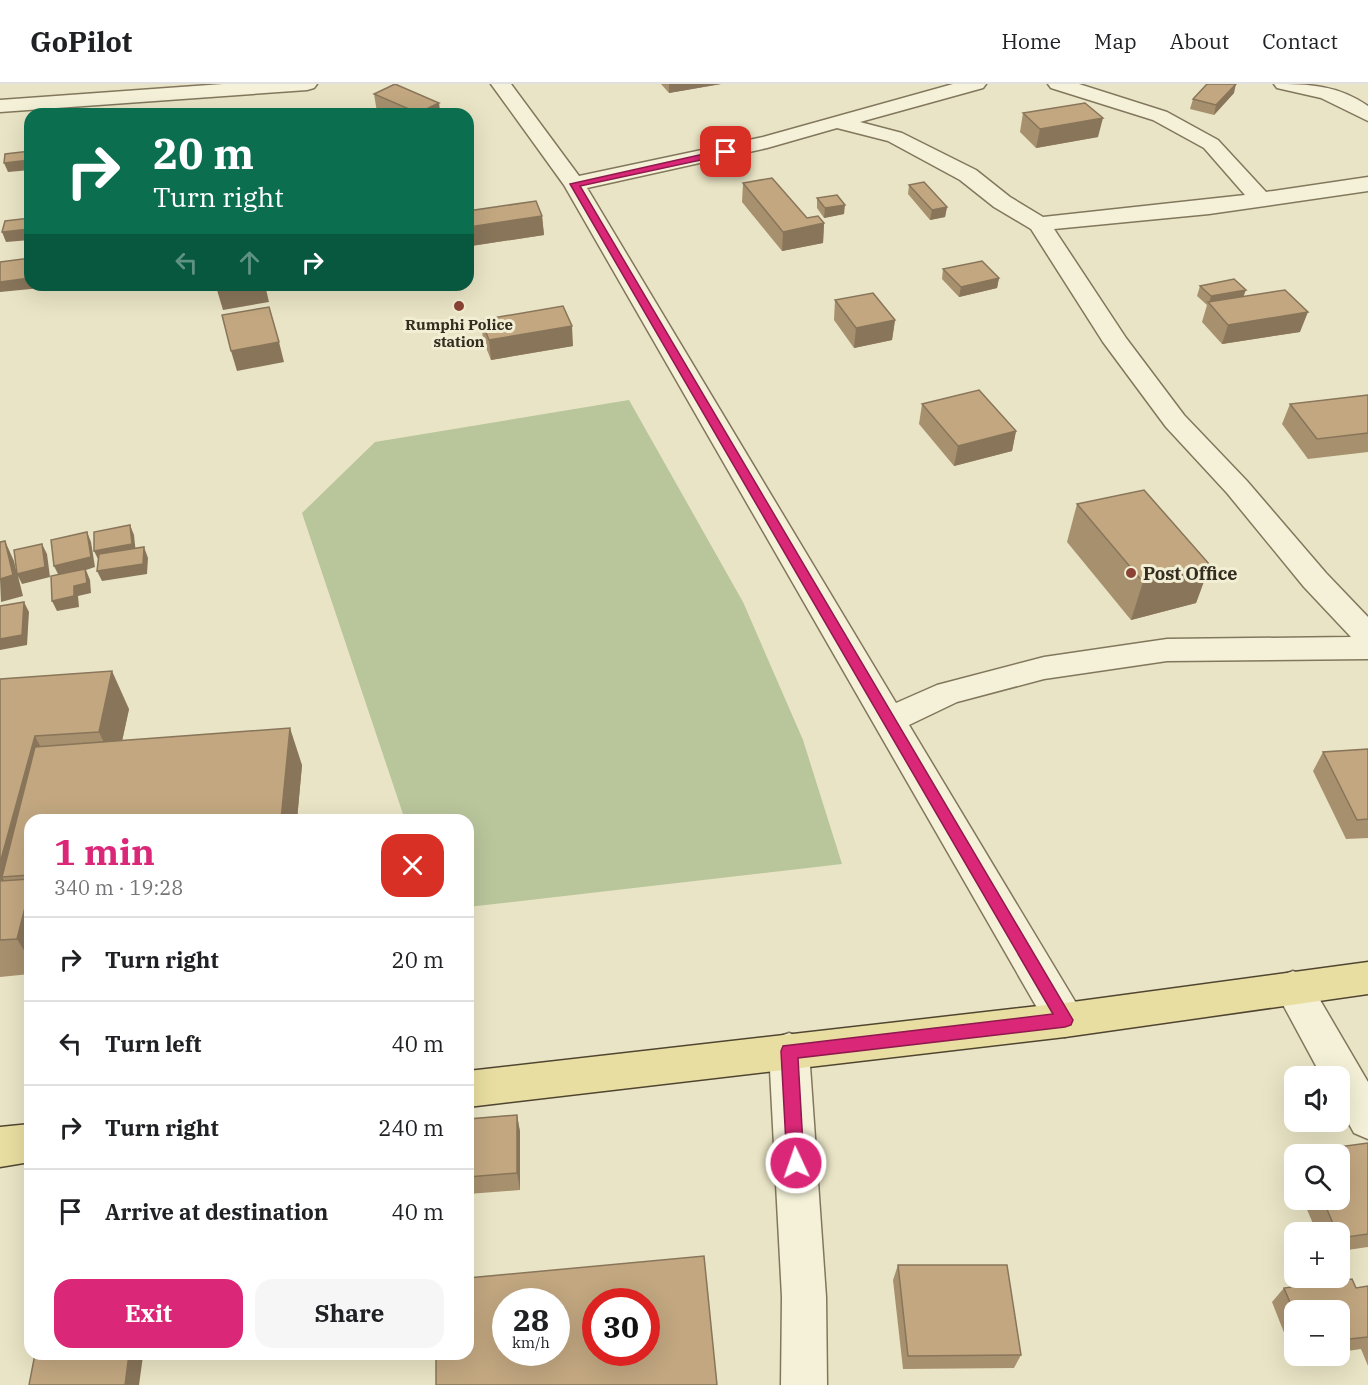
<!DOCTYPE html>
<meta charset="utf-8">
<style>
:root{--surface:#fff;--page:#f6f6f6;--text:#202124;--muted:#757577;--line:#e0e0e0;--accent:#db2777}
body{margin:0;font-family:"IBM Plex Serif",serif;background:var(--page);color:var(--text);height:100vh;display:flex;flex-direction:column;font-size:22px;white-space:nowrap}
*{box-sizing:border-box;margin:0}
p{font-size:20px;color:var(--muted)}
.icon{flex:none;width:33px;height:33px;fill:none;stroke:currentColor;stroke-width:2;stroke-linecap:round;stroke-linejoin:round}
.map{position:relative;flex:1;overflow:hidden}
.sheet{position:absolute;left:24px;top:730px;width:450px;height:546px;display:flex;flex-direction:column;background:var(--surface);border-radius:18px;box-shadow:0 6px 24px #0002}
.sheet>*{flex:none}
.guide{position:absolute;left:24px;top:24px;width:450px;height:183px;border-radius:18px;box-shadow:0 6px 24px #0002;background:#0b6e4f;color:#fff;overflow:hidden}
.controls{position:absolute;left:1284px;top:982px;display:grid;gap:12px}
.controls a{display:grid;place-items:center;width:66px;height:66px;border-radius:12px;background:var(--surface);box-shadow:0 6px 24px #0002;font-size:30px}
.speed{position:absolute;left:492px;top:1204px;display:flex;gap:12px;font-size:30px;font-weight:700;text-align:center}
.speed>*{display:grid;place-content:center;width:78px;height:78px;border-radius:50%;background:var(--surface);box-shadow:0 6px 24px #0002;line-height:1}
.speed small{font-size:15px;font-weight:400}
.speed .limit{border:9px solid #d22;background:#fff;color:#111}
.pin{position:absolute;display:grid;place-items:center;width:51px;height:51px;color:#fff;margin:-26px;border-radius:12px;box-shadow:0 3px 9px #0006}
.me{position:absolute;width:66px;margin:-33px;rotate:357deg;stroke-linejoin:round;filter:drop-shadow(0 0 4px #0008)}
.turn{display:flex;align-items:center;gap:21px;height:126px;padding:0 30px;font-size:27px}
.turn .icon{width:78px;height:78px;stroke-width:2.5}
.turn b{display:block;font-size:42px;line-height:51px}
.lanes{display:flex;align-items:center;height:57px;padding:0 30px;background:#0003;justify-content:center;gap:30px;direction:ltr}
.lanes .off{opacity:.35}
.round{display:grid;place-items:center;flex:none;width:63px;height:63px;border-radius:18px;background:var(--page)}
.head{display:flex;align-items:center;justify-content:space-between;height:102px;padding:0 30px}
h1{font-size:36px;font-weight:700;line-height:45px;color:var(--accent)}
.primary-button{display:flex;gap:12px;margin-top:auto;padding:12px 30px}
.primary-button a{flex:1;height:69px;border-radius:18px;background:var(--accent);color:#fff;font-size:24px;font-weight:700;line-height:69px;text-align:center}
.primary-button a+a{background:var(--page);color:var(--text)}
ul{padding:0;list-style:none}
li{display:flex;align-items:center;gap:18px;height:84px;padding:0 30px;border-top:2px solid var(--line)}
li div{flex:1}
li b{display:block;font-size:22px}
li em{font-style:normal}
header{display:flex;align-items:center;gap:36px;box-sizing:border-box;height:84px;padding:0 30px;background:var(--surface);border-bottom:2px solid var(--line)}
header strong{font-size:28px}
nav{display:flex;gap:33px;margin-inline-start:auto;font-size:21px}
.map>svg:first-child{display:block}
.green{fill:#b9c59b}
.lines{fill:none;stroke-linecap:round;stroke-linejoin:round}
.minor-casing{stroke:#82775d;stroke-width:3}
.primary-casing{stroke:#504531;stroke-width:3}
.minor{fill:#f4f1d8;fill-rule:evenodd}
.primary{fill:#e8dea1;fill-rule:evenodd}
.wall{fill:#a7906e}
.shaded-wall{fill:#88755a}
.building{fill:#c2a780;stroke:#88755a;stroke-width:1.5;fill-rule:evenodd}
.route{fill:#db2777;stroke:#8e194d;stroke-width:1.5}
.poi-dot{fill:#8a4334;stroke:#f1eed4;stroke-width:2}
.labels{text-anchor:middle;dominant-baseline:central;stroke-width:6;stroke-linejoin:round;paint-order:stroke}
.far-poi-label{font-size:15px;font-weight:bold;fill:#332d20;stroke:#f1eed4}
.poi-label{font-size:18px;font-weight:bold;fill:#332d20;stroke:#f1eed4;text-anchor:start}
</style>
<header>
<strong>GoPilot</strong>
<nav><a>Home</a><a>Map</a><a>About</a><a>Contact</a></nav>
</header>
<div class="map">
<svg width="1368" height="1301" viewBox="0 0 1368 1301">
<rect width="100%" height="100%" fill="#e9e4c5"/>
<path class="green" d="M629,316L743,518L803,656L842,780L468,823V736H405L302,429L375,358Z"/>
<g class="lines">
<g class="minor-casing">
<g id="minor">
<path d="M223,0H317L314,4L307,6L0,28V16Z"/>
<path d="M491,0H511L579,92L763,53L953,0H986L983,4L860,38L902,49L976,86L1010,113L1043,133L1245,111L1204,64L1153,36L1051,4L1048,0H1079L1167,28L1218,56L1266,108L1368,93V107L1209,130L1054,145L1126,254L1184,331L1247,397L1326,489L1368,533V575L1167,577L1044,595L957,618L909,641L1079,924L1084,936L1079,948L1065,953L1051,948L564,101ZM837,44L888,57L960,96L994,123L1031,145L1103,258L1166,343L1227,409L1304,503L1351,553L1167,555L1044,573L937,601L896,619L587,104L767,64Z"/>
<path d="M1274,0C1309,0 1338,1 1368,22V37L1321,14L1277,4Z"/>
<path d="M1293,887L1306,892L1368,998V1055L1354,1049L1340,1024V993H1322L1274,904L1280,892Z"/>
<path d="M789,949L803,954L809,967L826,1213L827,1301H781L782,1213L769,967L775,954Z"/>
</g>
</g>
<g class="primary-casing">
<g id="primary">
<path d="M1368,878V910L1065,953L468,1023V987L1065,919Z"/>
<path d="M30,1040V1078L0,1083V1043Z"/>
</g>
</g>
<use href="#minor" class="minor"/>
<use href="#primary" class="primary"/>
</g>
<g class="wall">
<path d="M661,0H721L669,9Z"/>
<path d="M1234,9L1214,31L1190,25L1193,15Z"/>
<path d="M374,10L439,19L440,30H381L377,28Z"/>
<path d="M1023,29L1098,53L1036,64L1020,48Z"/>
<path d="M743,99L807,134L824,139L823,159L782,167L742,118Z"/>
<path d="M909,101L947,123L945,133L930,136L908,110Z"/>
<path d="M817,114L844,130L824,134L817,124Z"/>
<path d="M468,127L542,132L544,151L471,162L468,153Z"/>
<path d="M943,185L999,194L997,204L959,213L942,195Z"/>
<path d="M1200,202L1243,212L1300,248L1222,260L1202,238L1207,221L1197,212Z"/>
<path d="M835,216L895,236L892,256L854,264L834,236Z"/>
<path d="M481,236L573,262L491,276L483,256Z"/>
<path d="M1368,311V368L1308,375L1282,340L1290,320Z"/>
<path d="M922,320L1016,347L1012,367L954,382L919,340Z"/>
<path d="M1077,420L1210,481L1196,519L1131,536L1067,458Z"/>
<path d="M0,595L129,625L122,657L302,681L297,736H30V890L0,893Z"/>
<path d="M1368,665V754L1346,755L1313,687L1323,668Z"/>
<path d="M517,1031L520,1048V1106L468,1110V1035Z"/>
<path d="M1368,1059V1163L1340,1167V1149H1317L1303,1116H1340V1071H1299L1301,1068Z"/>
<path d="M1294,1077V1097L1289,1084Z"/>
<path d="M898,1181L1021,1271L1014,1284L903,1285L893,1196Z"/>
<path d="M1368,1202V1282L1361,1265L1340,1268V1227H1294V1272H1311L1294,1274L1272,1218L1284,1204H1356Z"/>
</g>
<g class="shaded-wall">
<path d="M669,0H721L669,9Z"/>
<path d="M1236,0L1234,9L1214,31L1216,21Z"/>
<path d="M439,19L440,30H418V29Z"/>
<path d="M1103,34L1098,53L1036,64L1040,45Z"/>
<path d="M30,76V86L8,88L4,79Z"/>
<path d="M468,85L471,104L468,106Z"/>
<path d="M845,121L844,130L824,134L825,124Z"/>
<path d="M947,123L945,133L930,136L932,126Z"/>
<path d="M542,132L544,151L471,162L469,143Z"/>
<path d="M824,139L823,159L782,167L783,148Z"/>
<path d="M30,145V156L6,158L2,148Z"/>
<path d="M30,194V201H41V204L0,208V198Z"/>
<path d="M999,194L997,204L959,213L961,203Z"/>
<path d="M248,201H265L269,218L223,226L217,206Z"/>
<path d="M1246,206L1242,216L1209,219L1211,212Z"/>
<path d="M1308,228L1300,248L1222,260L1228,241Z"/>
<path d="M895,236L892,256L854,264L856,244Z"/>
<path d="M572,242L573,262L491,276L489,256Z"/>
<path d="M279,258L284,278L237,287L231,267Z"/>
<path d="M1016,347L1012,367L954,382L958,362Z"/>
<path d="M130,441L134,451L136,470L99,477L94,467Z"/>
<path d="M87,448L91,458L95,483L86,486L90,496L91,509L78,512L79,523L57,527L52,517L59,492L54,482Z"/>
<path d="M5,457L14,477L17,490L42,460L47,470L50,493L22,500L18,492L23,512L1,518L0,495Z"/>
<path d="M144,463L148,474L147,490L102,497L97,487Z"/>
<path d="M1210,481L1196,519L1131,536L1143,498Z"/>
<path d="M24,518L29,528L27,561L0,566V555Z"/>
<path d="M112,587L129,625L116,685L99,648Z"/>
<path d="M290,644L302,681L297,736H281Z"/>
<path d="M35,652L54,689L2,793L20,822L0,805V779Z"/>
<path d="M30,804V876L17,855Z"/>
<path d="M517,1031L520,1048V1106L517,1089Z"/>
<path d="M129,1270H141L143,1272L139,1301H125Z"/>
</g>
<g class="building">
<path d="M395,0L439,19L418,29L374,10Z"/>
<path d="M1207,0H1236L1216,21L1193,15Z"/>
<path d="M1085,19L1103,34L1040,45L1023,29Z"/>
<path d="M30,67V76L4,79L5,70Z"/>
<path d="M772,94L807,134L818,132L824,139L783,148L743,99Z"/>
<path d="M924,98L947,123L932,126L909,101Z"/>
<path d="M837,111L845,121L825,124L817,114Z"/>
<path d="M536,117L542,132L469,143L468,127Z"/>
<path d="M30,134V145L2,148L5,137Z"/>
<path d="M30,174V194L0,198V178Z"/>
<path d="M982,177L999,194L961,203L943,185Z"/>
<path d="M1234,195L1246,206L1211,212L1200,202Z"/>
<path d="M216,201H248L217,206Z"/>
<path d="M1285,206L1308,228L1228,241L1208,218Z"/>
<path d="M873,209L895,236L856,244L835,216Z"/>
<path d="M563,222L572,242L489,256L481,236Z"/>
<path d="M269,223L279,258L231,267L222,231Z"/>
<path d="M979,306L1016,347L958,362L922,320Z"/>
<path d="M1368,311V349L1317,355L1290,320Z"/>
<path d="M1144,406L1210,481L1143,498L1077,420Z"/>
<path d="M130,441L132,460L94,467V448Z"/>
<path d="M87,448L91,473L54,482L51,456Z"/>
<path d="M5,457L13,491L0,495V458Z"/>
<path d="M42,460L45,483L17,490L14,466Z"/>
<path d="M144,463L143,480L97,487L99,470Z"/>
<path d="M85,485L87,499L74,502V512L52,517L51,492Z"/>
<path d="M24,518L22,551L0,555V522Z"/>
<path d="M112,587L99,648L35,652L0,779V595Z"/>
<path d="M290,644L281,736H30V791L2,793L35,663Z"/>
<path d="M1368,665V735L1357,736L1323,668Z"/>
<path d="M30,795V804L17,855L0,856V797Z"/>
<path d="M517,1031V1089L468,1093V1035Z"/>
<path d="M1368,1059V1150L1340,1154V1149H1337L1323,1116H1340V1071H1303L1301,1068Z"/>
<path d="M704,1172L717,1301H436V1270H468V1194ZM506,1218H556V1269H506ZM596,1218H646V1269H596Z"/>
<path d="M898,1181H1007L1021,1271L908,1272Z"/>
<path d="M1352,1195L1356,1204L1368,1202V1253L1340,1256V1227H1294V1228L1284,1204Z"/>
<path d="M35,1270H129L125,1301H29Z"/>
</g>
<path class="route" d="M726,65L729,66V70L580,102L1073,936L1071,941L1065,943L798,974L804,1079L802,1085L796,1087L790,1085L787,1079L781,967L783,962L1053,930L570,100Z"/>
<g class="poi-dot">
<circle cx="459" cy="222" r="6"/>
<circle cx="1131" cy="489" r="6"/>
</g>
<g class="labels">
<g class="far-poi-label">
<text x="459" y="240">Rumphi Police<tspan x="459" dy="17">station</tspan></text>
</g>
<g class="poi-label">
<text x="1143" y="489">Post Office</text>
</g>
</g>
</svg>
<div class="controls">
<a><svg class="icon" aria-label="sound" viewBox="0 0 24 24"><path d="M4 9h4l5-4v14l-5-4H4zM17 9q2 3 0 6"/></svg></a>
<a><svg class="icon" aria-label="search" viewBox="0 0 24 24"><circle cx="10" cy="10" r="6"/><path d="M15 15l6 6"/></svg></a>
<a>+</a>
<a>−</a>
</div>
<div class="speed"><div>28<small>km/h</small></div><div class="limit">30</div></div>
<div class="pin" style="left:726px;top:68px;background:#d93025"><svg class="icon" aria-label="arrive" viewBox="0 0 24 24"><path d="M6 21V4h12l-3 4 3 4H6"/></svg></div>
<svg class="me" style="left:796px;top:1079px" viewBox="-20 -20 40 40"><circle r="17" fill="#db2777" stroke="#fff" stroke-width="3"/><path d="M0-11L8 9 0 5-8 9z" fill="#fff"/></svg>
<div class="guide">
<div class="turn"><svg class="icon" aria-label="right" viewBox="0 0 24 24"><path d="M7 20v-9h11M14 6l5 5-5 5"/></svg><div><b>20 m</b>Turn right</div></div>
<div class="lanes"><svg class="icon off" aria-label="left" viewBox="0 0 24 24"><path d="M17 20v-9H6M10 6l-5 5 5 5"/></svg><svg class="icon off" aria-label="ahead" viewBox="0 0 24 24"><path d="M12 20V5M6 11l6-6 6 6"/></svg><svg class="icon" aria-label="right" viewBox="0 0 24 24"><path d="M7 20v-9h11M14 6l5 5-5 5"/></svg></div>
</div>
<section class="sheet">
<div class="head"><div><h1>1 min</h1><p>340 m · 19:28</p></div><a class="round" style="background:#d93025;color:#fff"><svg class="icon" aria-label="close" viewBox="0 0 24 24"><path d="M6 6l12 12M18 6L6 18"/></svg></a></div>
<ul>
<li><svg class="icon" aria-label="right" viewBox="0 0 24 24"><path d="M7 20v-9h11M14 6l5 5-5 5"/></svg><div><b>Turn right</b></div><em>20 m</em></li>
<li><svg class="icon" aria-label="left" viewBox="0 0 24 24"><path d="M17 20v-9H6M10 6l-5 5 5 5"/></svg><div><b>Turn left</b></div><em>40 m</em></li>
<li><svg class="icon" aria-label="right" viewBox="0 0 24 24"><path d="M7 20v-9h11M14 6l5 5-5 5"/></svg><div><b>Turn right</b></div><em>240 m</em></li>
<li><svg class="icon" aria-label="arrive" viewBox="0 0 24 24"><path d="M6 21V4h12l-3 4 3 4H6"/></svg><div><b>Arrive at destination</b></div><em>40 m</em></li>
</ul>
<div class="primary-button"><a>Exit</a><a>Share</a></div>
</section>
</div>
